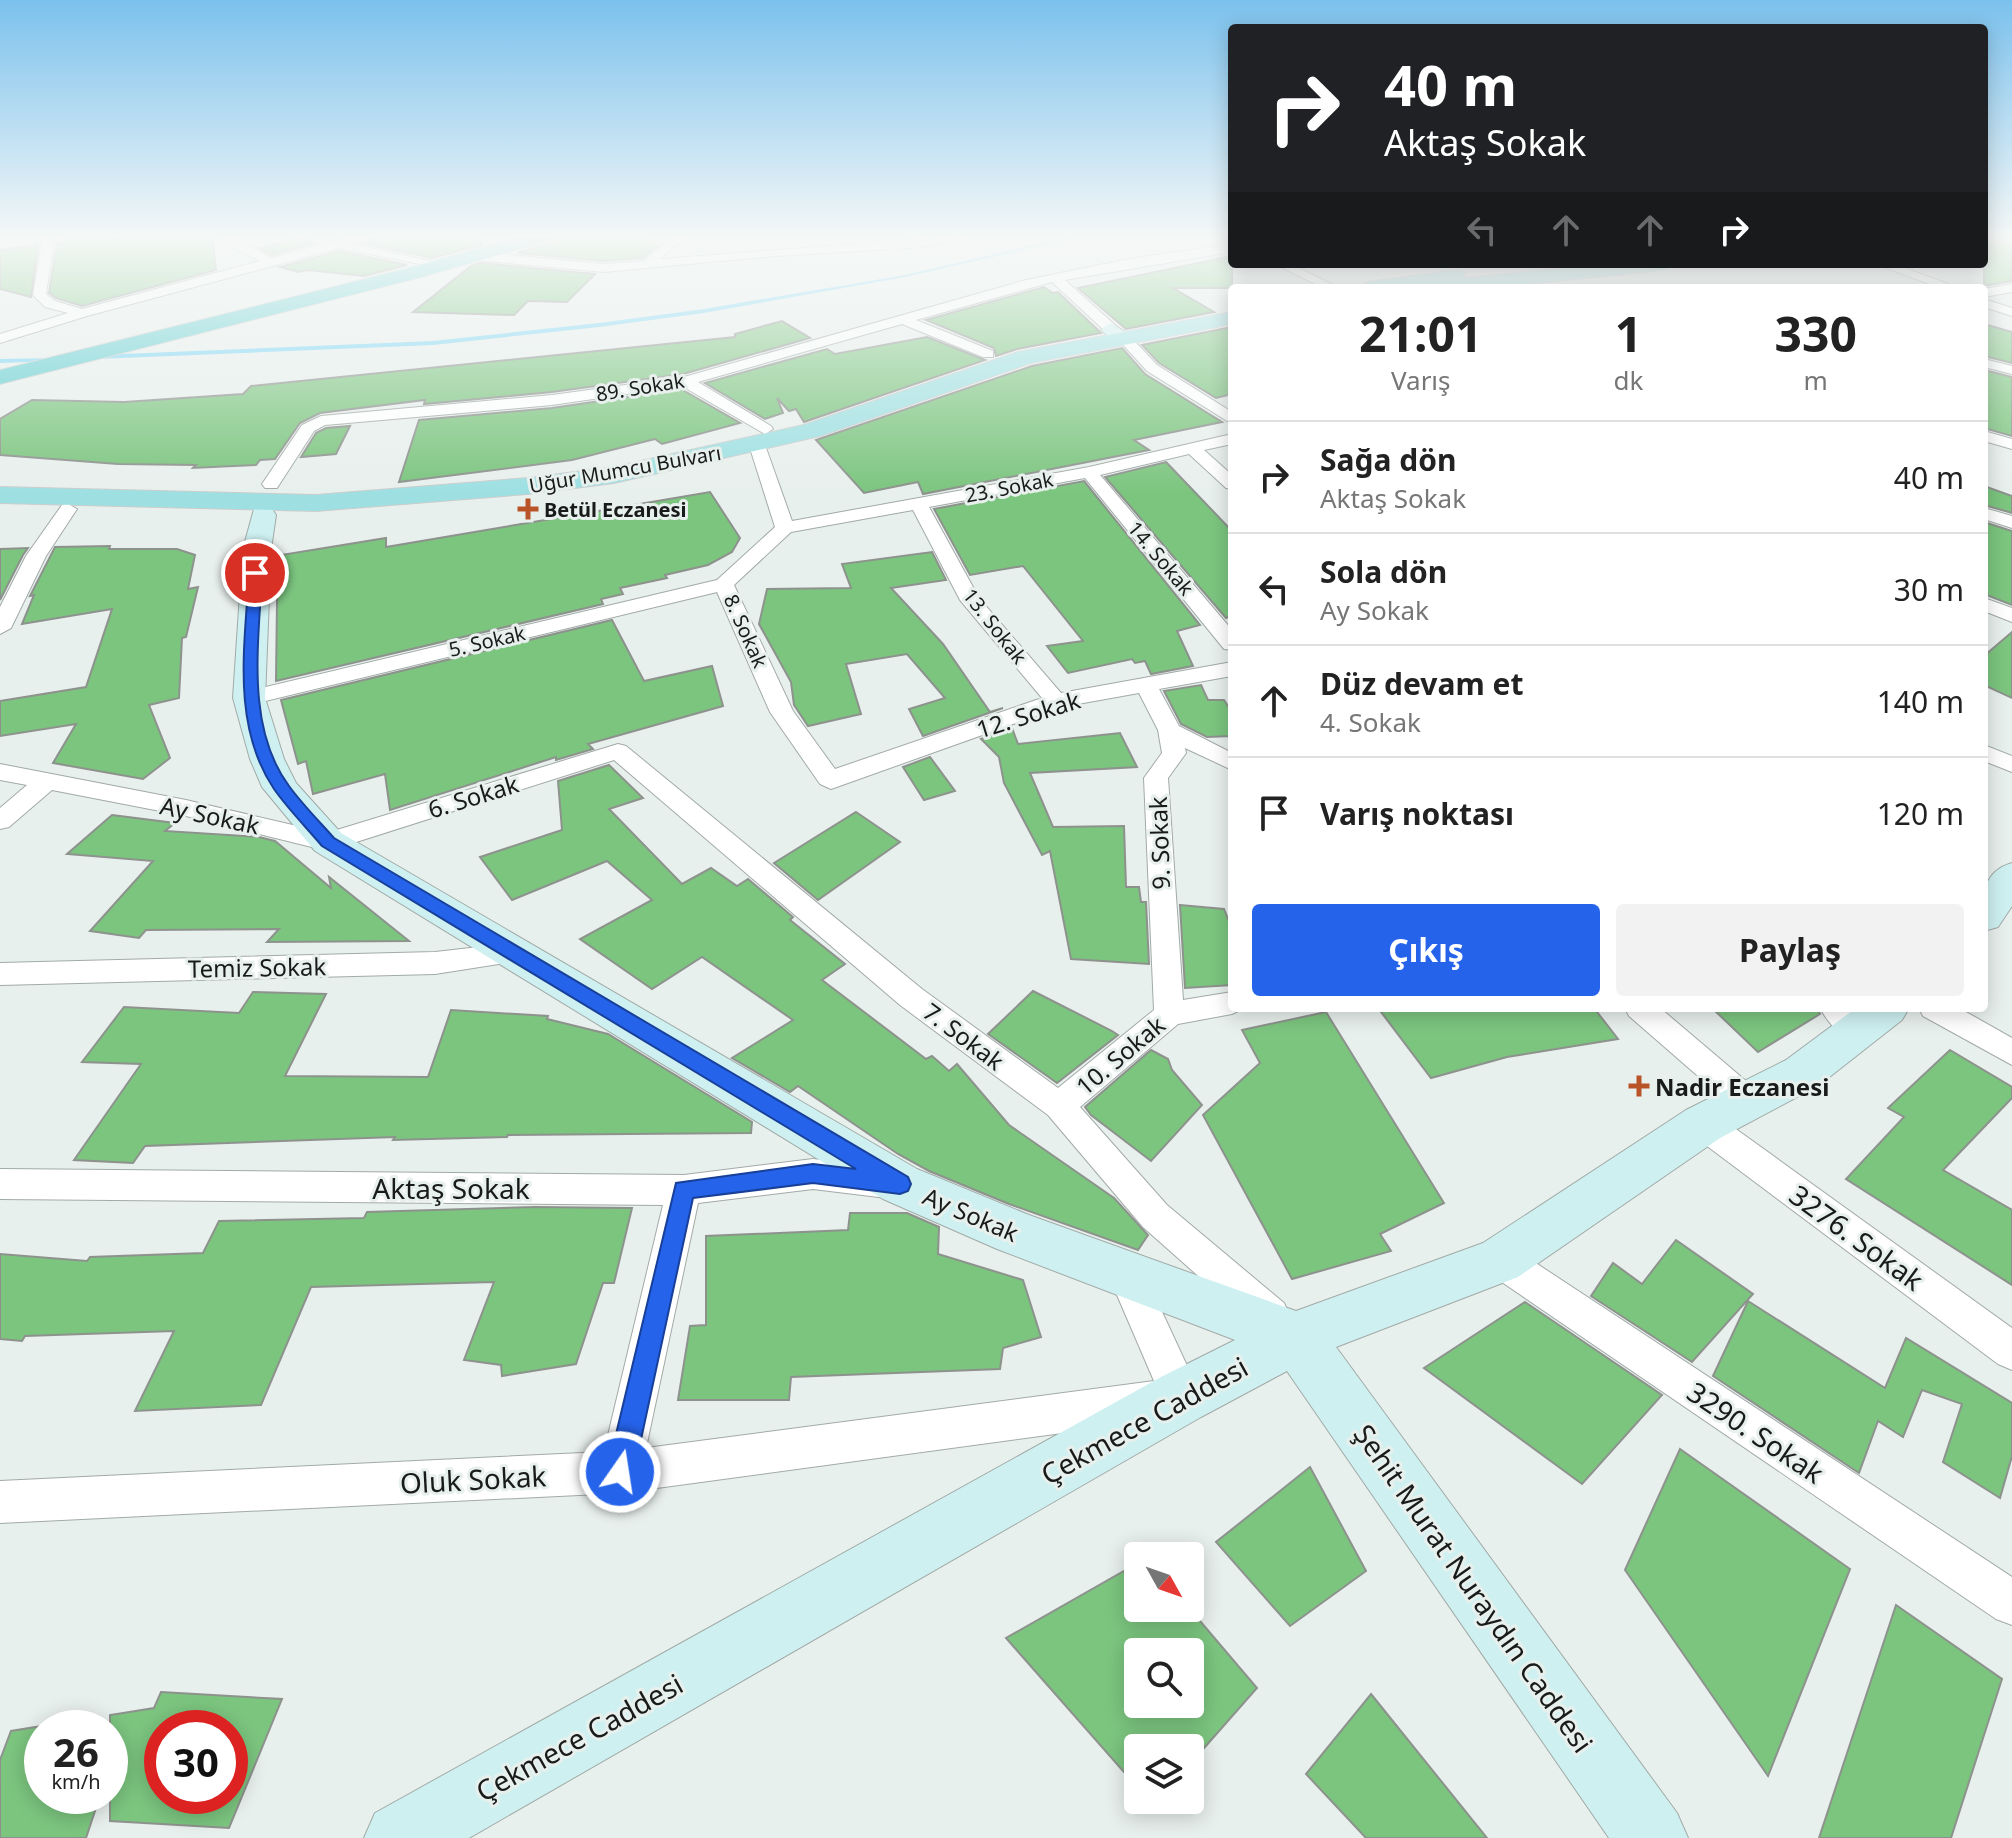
<!DOCTYPE html>
<html lang="tr">
<meta charset="utf-8">
<style>
:root{--surface:#fff;--page:#f2f2f2;--text:#222;--muted:#767676;--line:#e0e0e0;--accent:#2563eb}
body{margin:0;font-family:"Noto Sans",sans-serif;background:var(--page);color:var(--text);height:100vh;display:flex;flex-direction:column;font-size:30px;white-space:nowrap}
*{box-sizing:border-box;margin:0}
p{font-size:26px;color:var(--muted)}
.icon{flex:none;width:44px;height:44px;fill:none;stroke:currentColor;stroke-width:2;stroke-linecap:round;stroke-linejoin:round}
.map{position:relative;flex:1;overflow:hidden}
.details{position:absolute;left:1228px;top:284px;width:760px;height:728px;display:flex;flex-direction:column;background:var(--surface);border-radius:8px;box-shadow:0 4px 20px #0003}
.details>*{flex:none}
.top-card{position:absolute;left:1228px;top:24px;width:760px;height:244px;border-radius:8px;box-shadow:0 4px 20px #0003;background:#202124;color:#fff;overflow:hidden}
.needle{width:52px;rotate:130deg}
.buttons{position:absolute;left:1124px;top:1542px;display:grid;gap:16px}
.buttons a{display:grid;place-items:center;width:80px;height:80px;border-radius:8px;background:var(--surface);box-shadow:0 4px 20px #0003;font-size:40px}
.speed{position:absolute;left:24px;top:1710px;display:flex;gap:16px;font-size:40px;font-weight:700;text-align:center}
.speed>*{display:grid;place-content:center;width:104px;height:104px;border-radius:50%;background:var(--surface);box-shadow:0 4px 20px #0003;line-height:1}
.speed small{font-size:20px;font-weight:400}
.speed .limit{border:12px solid #d22;background:#fff;color:#111}
.pin{position:absolute;display:grid;place-items:center;width:68px;height:68px;color:#fff;margin:-34px;border:4px solid #fff;border-radius:50%;box-shadow:0 2px 8px #0007}
.me{position:absolute;width:88px;margin:-44px;rotate:13deg;stroke-linejoin:round;filter:drop-shadow(0 0 6px #0008)}
.turn{display:flex;align-items:center;gap:28px;height:168px;padding:0 24px;font-size:36px}
.turn .icon{width:104px;height:104px;stroke-width:2.5}
.turn b{display:block;font-size:56px;line-height:68px}
.lanes{display:flex;align-items:center;height:76px;padding:0 24px;background:#0003;justify-content:center;gap:40px;direction:ltr}
.lanes .off{opacity:.35}
.eta{display:flex;justify-content:space-evenly;align-items:center;height:136px;text-align:center}
.eta b{font-size:48px;font-weight:700;line-height:56px}
.primary-button{display:flex;gap:16px;margin-top:auto;padding:16px 24px}
.primary-button a{flex:1;height:92px;border-radius:8px;background:var(--accent);color:#fff;font-size:32px;font-weight:700;line-height:92px;text-align:center}
.primary-button a+a{background:var(--page);color:var(--text)}
ul{padding:0;list-style:none}
li{display:flex;align-items:center;gap:24px;height:112px;padding:0 24px;border-top:2px solid var(--line)}
li div{flex:1}
li b{display:block;font-size:30px}
li em{font-style:normal}
.map>svg:first-child{display:block}
.lines{fill:none;stroke-linecap:round;stroke-linejoin:round}
.stream{fill:#79d4f5;fill-rule:evenodd}
.building{fill:#7cc57f;stroke:#8d928d;stroke-width:2;fill-rule:evenodd}
.street-casing{stroke:#a2aaa7;stroke-width:2}
.secondary-casing{stroke:#a2aaa7;stroke-width:2}
.primary-casing{stroke:#cccdcd;stroke-width:2}
.highway-casing{stroke:#cccdcd;stroke-width:2}
.street{fill:#fff;fill-rule:evenodd}
.secondary{fill:#cef0f1;fill-rule:evenodd}
.primary{fill:#9ee0e2;fill-rule:evenodd}
.highway{fill:#5dcccf;fill-rule:evenodd}
.route{fill:#2563eb;stroke:#184099;stroke-width:2}
.poi-dot{fill:#b95328;stroke:#e8f0ed;stroke-width:3}
.labels{text-anchor:middle;dominant-baseline:central;stroke-width:6;stroke-linejoin:round;paint-order:stroke}
.far-street-label{font-size:20px;fill:#181b1a;stroke:#e8f0ed}
.far-poi-label{font-size:20px;font-weight:bold;fill:#181b1a;stroke:#e8f0ed;text-anchor:start}
.street-label{font-size:24px;fill:#181b1a;stroke:#e8f0ed}
.poi-label{font-size:24px;font-weight:bold;fill:#181b1a;stroke:#e8f0ed;text-anchor:start}
.near-street-label{font-size:28px;fill:#181b1a;stroke:#e8f0ed}
</style>
<div class="map">
<svg width="2012" height="1838" viewBox="0 0 2012 1838">
<rect width="100%" height="100%" fill="#e8f0ed"/>
<g class="lines">
<g class="stream">
<path d="M1078,235H1104L1081,237L905,277L704,313L599,327L433,345L97,359L94,357L97,355L433,341L599,323L704,309L905,275Z"/>
<path d="M57,358V360L55,361L0,363V359Z"/>
</g>
</g>
<g class="building">
<path d="M62,235H110L111,239L144,235H212L216,270L82,306L56,298L49,293L57,243H63Z"/>
<path d="M381,235H481L482,245L432,258L362,243Z"/>
<path d="M560,235H640L658,246L643,258L604,261L517,253L555,242Z"/>
<path d="M1984,237L2012,245V281L1984,286Z"/>
<path d="M301,238L315,243L272,255L259,248Z"/>
<path d="M38,245L31,297L0,289V250Z"/>
<path d="M339,251L407,265L364,276L308,270L298,272L280,267Z"/>
<path d="M1232,256V288H1173L1214,312L1126,329L1078,288Z"/>
<path d="M480,263L595,274L567,302L528,301L514,315L413,312L471,266Z"/>
<path d="M1044,287L1053,293L1058,292L1101,333L1017,349L996,356L994,348L926,320Z"/>
<path d="M782,321L810,338L683,374L552,392L424,404L425,400L320,413L300,423L275,459L260,460L256,465L193,468L196,465L118,464L0,455V419L32,400L124,402L243,394L251,386L735,337V334Z"/>
<path d="M1984,324L2012,332V363L1984,356Z"/>
<path d="M1232,327V394L1216,398L1159,363L1142,345Z"/>
<path d="M927,337L985,360L804,422L796,409L789,411L777,398L783,413L765,419L705,383L827,349L835,354Z"/>
<path d="M1122,348L1145,374L1222,422L1134,440L1149,450L923,494L918,482L864,493L816,440L1032,366Z"/>
<path d="M1984,370L2012,377V436L1984,428Z"/>
<path d="M681,389L740,423L662,444L655,439L572,460L399,482L419,420L552,408Z"/>
<path d="M350,426L336,454L301,457L316,433L326,428Z"/>
<path d="M1166,462L1232,531V616L1226,618L1105,477Z"/>
<path d="M1084,481L1200,625L1177,631L1193,666L1151,674L1145,661L1135,663L1132,659L1068,673L1047,646L1083,641L1023,566L970,575L934,509Z"/>
<path d="M1984,486L2012,496V513L1984,505Z"/>
<path d="M710,492L740,538L732,552L708,565L665,575L667,578L620,588L623,594L601,599L603,604L276,681L277,601L281,555L386,538V547Z"/>
<path d="M1984,522L2012,531V605L1984,594Z"/>
<path d="M110,546L109,549H177L195,555L188,589L198,587L186,637L182,638L179,698L149,705L170,758L143,779L53,763L76,724L0,736V701L86,687L112,609L22,624L34,595L30,596L55,547Z"/>
<path d="M28,548L23,555L0,600V549Z"/>
<path d="M932,552L946,580L891,588L943,644L990,712L1003,708L923,736L909,709L945,698L907,654L846,664L861,714L808,726L794,705L791,682L759,624L767,589L851,588L842,564Z"/>
<path d="M612,620L644,681L712,666L723,706L588,744L593,749L556,760V757L390,810L385,774L313,794L306,761L298,764L281,700Z"/>
<path d="M2012,632V698L1984,685V656Z"/>
<path d="M1201,685L1208,700H1224L1232,712V736L1207,737L1181,724L1164,691Z"/>
<path d="M1012,728L1018,744L1120,733L1137,767L1030,773L1053,827L1124,826L1126,887H1139L1141,902H1146L1149,964L1071,959L1050,851L1042,855L1004,783L999,757L981,739Z"/>
<path d="M930,757L955,791L924,800L903,767Z"/>
<path d="M609,765L643,798L609,809L682,884L711,868L737,886L748,879L793,917L790,920L845,964L822,980L926,1059L932,1056L949,1071L957,1064L1009,1125L1114,1198L1148,1235L1138,1250L1009,1204L929,1171L898,1154L798,1086L790,1092L732,1058L793,1020L702,957L652,989L580,939L652,900L607,861L512,900L480,857L562,830L558,781Z"/>
<path d="M856,812L900,842L818,900L774,863Z"/>
<path d="M112,815L175,823L165,831L259,837L275,841L331,888L329,877L409,941L267,942L279,929L146,930L139,938L90,931L153,861L67,854Z"/>
<path d="M1180,905L1224,909L1232,929V985L1185,988Z"/>
<path d="M1033,991L1112,1031L1118,1035L1057,1083L988,1034Z"/>
<path d="M253,992L326,994L285,1076L428,1077L451,1010L548,1016L547,1019L608,1034L752,1122L751,1133L508,1135L507,1137L393,1140L395,1137L145,1146L133,1163L74,1160L141,1064L82,1062L124,1007L239,1013Z"/>
<path d="M1378,1008H1594L1618,1039L1507,1057L1431,1078Z"/>
<path d="M1712,1008H1817L1820,1014L1758,1052Z"/>
<path d="M1326,1012L1444,1203L1380,1234L1391,1251L1292,1279L1203,1115L1260,1063L1242,1030Z"/>
<path d="M1151,1050L1168,1059L1172,1070L1202,1105L1151,1161L1091,1115L1085,1107Z"/>
<path d="M1950,1050L2012,1087V1098L1943,1170L2012,1210V1285L1846,1179L1904,1117L1888,1108Z"/>
<path d="M535,1207L632,1208L614,1283H603L576,1364L502,1376L501,1365L464,1360L494,1282L311,1287L261,1405L135,1411L174,1331L25,1336L22,1341L0,1339V1254L87,1261L90,1257L203,1253L219,1221L364,1218L367,1212Z"/>
<path d="M850,1213H907L939,1227L938,1254L1023,1280L1041,1337L1003,1348L1000,1369L791,1377L789,1400H678L690,1326L706,1325V1236L848,1230Z"/>
<path d="M1676,1240L1753,1294L1692,1362L1591,1296L1613,1263L1642,1284Z"/>
<path d="M1748,1301L1885,1388L1906,1338L2012,1403V1456L2000,1498L1943,1462L1962,1404L1922,1390L1903,1437L1878,1421L1859,1473L1713,1376Z"/>
<path d="M1525,1302L1662,1395L1582,1484L1424,1368Z"/>
<path d="M1680,1449L1850,1569L1768,1776L1625,1570Z"/>
<path d="M1310,1467L1366,1571L1290,1626L1216,1542Z"/>
<path d="M1138,1563V1608H1189L1257,1688L1190,1764V1748H1138V1788L1006,1638ZM1138,1652H1190V1704H1138Z"/>
<path d="M1896,1605L2002,1679L1951,1838H1819Z"/>
<path d="M161,1692L282,1699L229,1828L110,1821V1715L154,1708ZM162,1728H230V1796H162Z"/>
<path d="M1371,1694L1487,1838H1366L1306,1774Z"/>
<path d="M42,1726V1796H100L86,1838H0V1760L11,1731Z"/>
</g>
<g class="lines">
<g class="street-casing">
<g id="street">
<path d="M43,235H55L46,294L55,301L82,309L260,261L232,247L227,235H239L241,242L272,258L358,235H378L350,244L436,262L430,266L339,248L87,316L0,343V334L68,313L45,307L33,295Z"/>
<path d="M675,235H688L660,259L975,235L923,247L776,256L604,272L477,260L471,256L477,252L604,264L644,261Z"/>
<path d="M1994,235H2012V241L1996,237Z"/>
<path d="M1232,244V252L1065,280L1116,326V332H1106L1052,282L916,320L993,351V357H983L902,324L698,382L771,426L773,429L765,434L682,386L552,405L325,425L314,431L277,488H265L262,484L302,425L321,416L552,395L684,377L1026,280L1129,259Z"/>
<path d="M1275,264H1291L1339,288H1323Z"/>
<path d="M1876,264H1894L1959,288H1940Z"/>
<path d="M2012,284V292L1984,297V289Z"/>
<path d="M1984,299L2012,308V316L1984,307Z"/>
<path d="M1122,332L1127,333L1157,365L1232,412V424L1147,371L1115,336Z"/>
<path d="M1984,359L2012,366V374L1984,367Z"/>
<path d="M1984,431L2012,439V449L1984,441Z"/>
<path d="M1232,434V444L1204,450L1232,475V489L1226,488L1189,454L1100,475L1232,630V650L1224,649L1085,478L929,507L979,598L1061,693L1232,662V676L1159,689L1179,726L1232,753V770L1185,748L1186,753L1168,778L1183,1000L1232,992V1008H1244L1232,1014L1178,1024L1080,1107L1167,1205L1284,1303L1290,1316L1284,1329L1271,1334L1258,1329L1143,1227L1048,1115L900,1005L614,760L328,851L186,816L52,790L9,827L0,829V808L27,785L0,780V764L186,800L327,833L618,744L626,746L922,989L1058,1088L1154,1010L1144,778L1162,753L1158,730L1139,693L1061,707L831,789L820,784L770,712L717,592L249,705L241,703L238,698L241,693L249,691L717,580L775,527L749,445L751,441L757,440L765,445L792,521L1089,467ZM913,510L960,600L1042,698L835,769L793,711L734,585L791,532Z"/>
<path d="M68,504L77,509L46,556L11,628L0,634V607L26,556L62,505Z"/>
<path d="M1984,508L2012,516V528L1984,519Z"/>
<path d="M1984,598L2012,608V622L1984,611Z"/>
<path d="M1984,745L2012,756V772L1984,761Z"/>
<path d="M514,943L524,946L528,953L524,960L435,974L0,985V963L435,952Z"/>
<path d="M1625,1008H1660L1759,1092L1764,1101L1759,1110L1748,1114L1737,1110L1629,1016Z"/>
<path d="M1820,1008H1854L1873,1031L1869,1039C1847,1046 1830,1026 1820,1008Z"/>
<path d="M1919,1008H1959L2012,1038V1065L1923,1016Z"/>
<path d="M1703,1110L1715,1114L2012,1328V1370L1998,1364L1691,1134L1687,1124L1691,1114Z"/>
<path d="M813,1159L887,1168L899,1172L904,1183L899,1194L887,1198L813,1189L698,1203L646,1448L1154,1381L1108,1274L1113,1262L1126,1257L1139,1262L1195,1383L1201,1397L1195,1411L1181,1417L620,1493L0,1523V1481L604,1452L663,1205L0,1199V1169L684,1175Z"/>
<path d="M1500,1243L1513,1248L2012,1577V1625L1996,1619L1487,1272L1482,1260L1487,1248Z"/>
</g>
</g>
<g class="secondary-casing">
<g id="secondary">
<path d="M1111,323L1132,336L1129,340C1118,343 1108,338 1101,329Z"/>
<path d="M263,507L272,509L276,515L271,549L265,698L284,759L296,783L341,833L917,1169L1029,1215L1296,1311L1483,1243L1686,1110L1786,1060L1856,1008H1909L1902,1020L1818,1086L1720,1138L1518,1277L1336,1347L1677,1813L1688,1838H1609L1287,1371L1201,1417L469,1838H364L375,1813L1161,1377L1235,1340L997,1249L883,1199L315,851L262,787L250,759L233,698L243,549L254,509Z"/>
<path d="M2012,863V906L1998,927L1984,931C1984,902 1978,873 2012,863Z"/>
</g>
</g>
<g class="primary-casing">
<g id="primary">
<path d="M1606,264H1673L1663,270L1488,288H1358L1368,282L1457,270L1464,272L1465,278Z"/>
<path d="M1232,312V324L1031,363L820,436L614,483L528,494L316,511L0,503V487L316,495L528,478L614,467L804,425L1018,352Z"/>
</g>
</g>
<g class="highway-casing">
<path id="highway" d="M527,235H557L554,239L418,278L0,384V370L405,269Z"/>
</g>
<use href="#street" class="street"/>
<use href="#secondary" class="secondary"/>
<use href="#primary" class="primary"/>
<use href="#highway" class="highway"/>
</g>
<linearGradient id="sky" x2="0" y2="1"><stop stop-color="#7bc1ed"/><stop offset="0.48" stop-color="#f5f8f7"/><stop offset="1" stop-color="#f5f8f7" stop-opacity="0"/></linearGradient>
<rect width="2012" height="493" fill="url(#sky)"/>
<path class="route" d="M255,569L262,573C259,642 245,727 289,786C302,804 319,821 334,838L908,1177L911,1184L908,1191L900,1194L813,1183L693,1198L634,1472L630,1481L620,1485L611,1481L607,1472L676,1183L813,1164L856,1169L322,846C306,827 288,809 274,789C231,725 245,645 249,573Z"/>
<g class="poi-dot">
<path d="M524 497h8v8h8v8h-8v8h-8v-8h-8v-8h8z"/>
<path d="M1635 1074h8v8h8v8h-8v8h-8v-8h-8v-8h8z"/>
</g>
<g class="labels">
<g class="far-street-label">
<text transform="translate(640 387) rotate(-9)">89. Sokak</text>
<text transform="translate(625 469) rotate(-10)">Uğur Mumcu Bulvarı</text>
<text transform="translate(1009 487) rotate(-11)">23. Sokak</text>
<text transform="translate(1161 558) rotate(50)">14. Sokak</text>
<text transform="translate(995 626) rotate(52)">13. Sokak</text>
<text transform="translate(746 631) rotate(66)">8. Sokak</text>
<text transform="translate(487 641) rotate(-13)">5. Sokak</text>
</g>
<g class="far-poi-label">
<text x="544" y="509">Betül Eczanesi</text>
</g>
<g class="street-label">
<text transform="translate(1028 714) rotate(-17)">12. Sokak</text>
<text transform="translate(473 796) rotate(-17)">6. Sokak</text>
<text transform="translate(210 815) rotate(12)">Ay Sokak</text>
<text transform="translate(1159 843) rotate(-92)">9. Sokak</text>
<text transform="translate(257 967) rotate(-1)">Temiz Sokak</text>
<text transform="translate(964 1036) rotate(37)">7. Sokak</text>
<text transform="translate(1120 1055) rotate(-40)">10. Sokak</text>
<text transform="translate(971 1214) rotate(23)">Ay Sokak</text>
</g>
<g class="poi-label">
<text x="1655" y="1086">Nadir Eczanesi</text>
</g>
<g class="near-street-label">
<text x="451" y="1188">Aktaş Sokak</text>
<text transform="translate(1857 1237) rotate(36)">3276. Sokak</text>
<text transform="translate(1144 1420) rotate(-29)">Çekmece Caddesi</text>
<text transform="translate(1756 1432) rotate(34)">3290. Sokak</text>
<text transform="translate(473 1479) rotate(-3)">Oluk Sokak</text>
<text transform="translate(1474 1588) rotate(55)">Şehit Murat Nuraydın Caddesi</text>
<text transform="translate(579 1737) rotate(-29)">Çekmece Caddesi</text>
</g>
</g>
</svg>
<div class="buttons">
<a><svg class="needle" viewBox="-14 -14 28 28"><path d="M0-13l5 13h-10z" fill="#e53935"/><path d="M0 13l5-13h-10z" fill="#767676"/></svg></a>
<a><svg class="icon" aria-label="search" viewBox="0 0 24 24"><circle cx="10" cy="10" r="6"/><path d="M15 15l6 6"/></svg></a>
<a><svg class="icon" aria-label="layers" viewBox="0 0 24 24"><path d="M12 4l9 5-9 5-9-5zM3 14l9 5 9-5"/></svg></a>
</div>
<div class="speed"><div>26<small>km/h</small></div><div class="limit">30</div></div>
<div class="pin" style="left:255px;top:573px;background:#d93025"><svg class="icon" aria-label="arrive" viewBox="0 0 24 24"><path d="M6 21V4h12l-3 4 3 4H6"/></svg></div>
<svg class="me" style="left:620px;top:1472px" viewBox="-20 -20 40 40"><circle r="17" fill="#2563eb" stroke="#fff" stroke-width="3"/><path d="M0-11L8 9 0 5-8 9z" fill="#fff"/></svg>
<div class="top-card">
<div class="turn"><svg class="icon" aria-label="right" viewBox="0 0 24 24"><path d="M7 20v-9h11M14 6l5 5-5 5"/></svg><div><b>40 m</b>Aktaş Sokak</div></div>
<div class="lanes"><svg class="icon off" aria-label="left" viewBox="0 0 24 24"><path d="M17 20v-9H6M10 6l-5 5 5 5"/></svg><svg class="icon off" aria-label="ahead" viewBox="0 0 24 24"><path d="M12 20V5M6 11l6-6 6 6"/></svg><svg class="icon off" aria-label="ahead" viewBox="0 0 24 24"><path d="M12 20V5M6 11l6-6 6 6"/></svg><svg class="icon" aria-label="right" viewBox="0 0 24 24"><path d="M7 20v-9h11M14 6l5 5-5 5"/></svg></div>
</div>
<section class="details">
<div class="eta">
<div><b>21:01</b><p>Varış</p></div>
<div><b>1</b><p>dk</p></div>
<div><b>330</b><p>m</p></div>
</div>
<ul>
<li><svg class="icon" aria-label="right" viewBox="0 0 24 24"><path d="M7 20v-9h11M14 6l5 5-5 5"/></svg><div><b>Sağa dön</b><p>Aktaş Sokak</p></div><em>40 m</em></li>
<li><svg class="icon" aria-label="left" viewBox="0 0 24 24"><path d="M17 20v-9H6M10 6l-5 5 5 5"/></svg><div><b>Sola dön</b><p>Ay Sokak</p></div><em>30 m</em></li>
<li><svg class="icon" aria-label="ahead" viewBox="0 0 24 24"><path d="M12 20V5M6 11l6-6 6 6"/></svg><div><b>Düz devam et</b><p>4. Sokak</p></div><em>140 m</em></li>
<li><svg class="icon" aria-label="arrive" viewBox="0 0 24 24"><path d="M6 21V4h12l-3 4 3 4H6"/></svg><div><b>Varış noktası</b></div><em>120 m</em></li>
</ul>
<div class="primary-button"><a>Çıkış</a><a>Paylaş</a></div>
</section>
</div>
